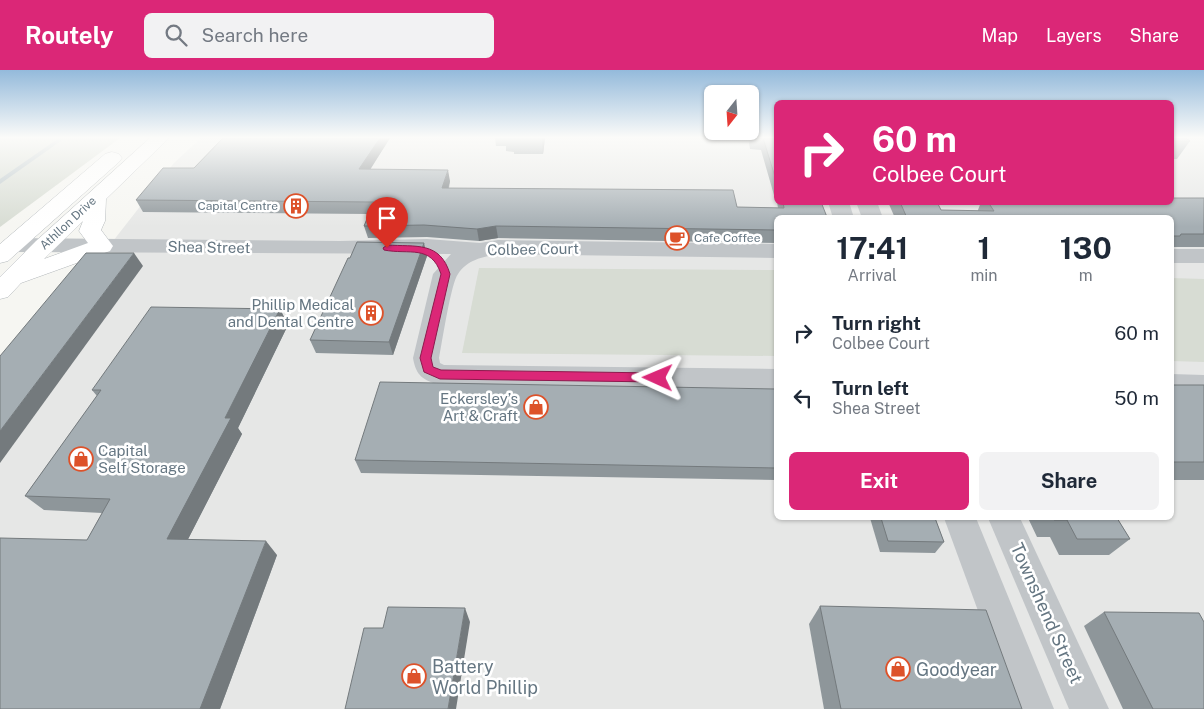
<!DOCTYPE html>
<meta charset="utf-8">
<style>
:root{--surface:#fff;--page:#f2f2f3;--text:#1f2937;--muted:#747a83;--accent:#db2777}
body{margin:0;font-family:"Public Sans",sans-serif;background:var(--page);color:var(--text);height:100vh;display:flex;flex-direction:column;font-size:19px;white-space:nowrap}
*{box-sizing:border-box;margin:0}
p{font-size:16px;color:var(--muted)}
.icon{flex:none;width:28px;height:28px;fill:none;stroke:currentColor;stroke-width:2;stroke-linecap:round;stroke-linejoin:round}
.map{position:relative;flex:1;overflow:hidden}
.panel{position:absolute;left:774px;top:145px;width:400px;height:305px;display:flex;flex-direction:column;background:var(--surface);border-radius:8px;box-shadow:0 1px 4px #0004}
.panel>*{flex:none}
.banner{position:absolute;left:774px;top:30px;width:400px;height:105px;border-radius:8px;box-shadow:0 1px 4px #0004;background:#db2777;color:#fff;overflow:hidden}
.needle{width:32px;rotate:197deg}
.fabs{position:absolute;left:704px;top:15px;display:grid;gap:10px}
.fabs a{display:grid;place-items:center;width:55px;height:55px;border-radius:8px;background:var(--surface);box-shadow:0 1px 4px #0004;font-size:25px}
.pin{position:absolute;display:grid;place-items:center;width:42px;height:42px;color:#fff;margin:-51px -21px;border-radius:50% 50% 50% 0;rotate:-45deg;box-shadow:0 0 5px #0007}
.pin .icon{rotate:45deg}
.me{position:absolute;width:55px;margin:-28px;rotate:271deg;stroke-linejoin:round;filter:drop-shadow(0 0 4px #0008)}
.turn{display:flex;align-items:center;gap:18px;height:105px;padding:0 15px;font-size:22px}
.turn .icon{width:65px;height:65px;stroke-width:2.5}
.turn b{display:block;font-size:35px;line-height:42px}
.eta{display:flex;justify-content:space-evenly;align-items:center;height:85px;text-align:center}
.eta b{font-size:30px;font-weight:700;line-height:35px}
.button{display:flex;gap:10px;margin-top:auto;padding:10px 15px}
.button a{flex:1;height:58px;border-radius:8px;background:var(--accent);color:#fff;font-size:20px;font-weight:700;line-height:58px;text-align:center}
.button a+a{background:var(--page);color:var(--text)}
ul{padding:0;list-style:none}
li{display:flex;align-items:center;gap:15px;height:65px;padding:0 15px}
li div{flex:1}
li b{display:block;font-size:19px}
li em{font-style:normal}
header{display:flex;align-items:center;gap:30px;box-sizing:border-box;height:70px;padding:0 25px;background:var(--accent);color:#fff}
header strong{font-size:24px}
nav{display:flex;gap:28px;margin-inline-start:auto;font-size:18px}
.search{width:350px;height:45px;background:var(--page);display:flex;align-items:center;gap:12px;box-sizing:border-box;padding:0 18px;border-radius:8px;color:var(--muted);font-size:19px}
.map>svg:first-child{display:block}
.built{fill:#e6e7e6;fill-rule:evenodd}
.green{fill:#d7dcd3}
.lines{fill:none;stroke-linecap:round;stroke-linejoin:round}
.stream{fill:#b7c3c7;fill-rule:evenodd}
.primary-casing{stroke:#b2b7ba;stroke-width:1}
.street{fill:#c1c5c8;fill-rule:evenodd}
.primary{fill:#fff;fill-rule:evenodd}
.wall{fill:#8e969a}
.shaded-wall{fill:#747a7d}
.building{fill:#a5aeb3;stroke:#747a7d}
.route{fill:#db2777;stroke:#8e194d}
.labels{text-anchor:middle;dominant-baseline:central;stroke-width:5;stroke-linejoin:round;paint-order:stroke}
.far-poi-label{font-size:12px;fill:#657682;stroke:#fff;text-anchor:end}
.far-street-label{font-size:12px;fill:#657682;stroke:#fff}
.street-label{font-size:15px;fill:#657682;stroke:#fff}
.poi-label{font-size:15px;fill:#657682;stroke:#fff;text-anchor:end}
.near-street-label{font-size:18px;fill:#657682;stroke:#fff}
.near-poi-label{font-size:18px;fill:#657682;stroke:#fff;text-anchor:start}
</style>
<header>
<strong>Routely</strong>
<div class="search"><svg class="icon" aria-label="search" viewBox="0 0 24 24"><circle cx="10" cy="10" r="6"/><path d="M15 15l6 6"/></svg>Search here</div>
<nav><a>Map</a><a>Layers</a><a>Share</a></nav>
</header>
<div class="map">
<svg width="1204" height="639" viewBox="0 0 1204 639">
<rect width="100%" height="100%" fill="#f6f6f2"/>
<path class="built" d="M201,68H776V132H1171V68H1204V639H0V309L106,180L174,93ZM776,148H1171V448H776Z"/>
<g class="green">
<path d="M0,68H120L0,157Z"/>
<path d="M479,198L776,200V286L462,283Z"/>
<path d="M1171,208L1204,209V292L1171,291Z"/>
</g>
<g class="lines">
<path class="stream" d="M59,68H65L0,114V109Z"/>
<g class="primary-casing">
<g id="primary">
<path d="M150,68H169L106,129L105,151L101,160L113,176L110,181L21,213L8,227L0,229V207L36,171ZM83,151L79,161L88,173L44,189Z"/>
<path d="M112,82L119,84L122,88L119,92L8,191L0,193V174L105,84Z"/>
</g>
</g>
<g class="street">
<path d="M828,132H849L854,148H833Z"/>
<path d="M856,132H877L883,148H862Z"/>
<path d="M12,168L340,171L427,169L480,173L498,170L776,174V188L498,184C482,187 467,190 458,204C451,213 442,273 439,288L440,293L444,295L776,299V319L440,315C423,310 416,306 413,288L433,204L451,184L12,182L4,180L1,175L4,170Z"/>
<rect x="1171" y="179" width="33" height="14"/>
<path d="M1171,304L1204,305V325L1171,324Z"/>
<path d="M944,448H976L1054,639H1014Z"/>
<path d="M988,448H1020L1109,639H1069Z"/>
</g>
<use href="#primary" class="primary"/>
</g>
<g class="wall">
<path d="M223,68H390L370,99L450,111L449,118L737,137L778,138L777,132H821L827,148H776V173L498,168L479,171L427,167L368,168L364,156L369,144L143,142L136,130L194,98Z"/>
<path d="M495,68H545L543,84H514V82L506,81V76H496Z"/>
<path d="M748,68H776V132L761,80L750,79Z"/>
<path d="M1171,68L1190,71L1177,89H1171Z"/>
<path d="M1204,128V177H1171V148H895L888,132H937L941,140L978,141V140L981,132Z"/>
<path d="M427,186L393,285L316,283L310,270L350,188Z"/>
<path d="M280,239L288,255L238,358L242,364L188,469L277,485L220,639H0L87,470L102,443L44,440L25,426L97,326L92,320Z"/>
<rect x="1171" y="315" width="33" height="95"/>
<path d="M776,319V410L361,403L355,390Z"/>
<path d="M870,448H935L944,472L935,483L880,482Z"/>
<path d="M1028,448H1117L1130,469L1109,485H1059L1050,467H1037Z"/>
<path d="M820,536L1022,639H824L809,554Z"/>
<path d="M1104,542L1204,639H1123L1084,556Z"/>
</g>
<g class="shaded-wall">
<path d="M380,68H390L363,111L359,99Z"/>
<path d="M542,68H545L543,84Z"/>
<path d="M448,100L450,111L445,130L442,118Z"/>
<path d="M496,156L498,168L479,171L477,159Z"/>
<path d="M424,173L427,186L393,285L389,272Z"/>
<path d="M134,183L143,196L0,393V361Z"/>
<path d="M280,239L288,255L238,358L242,364L181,483L167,469L225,348Z"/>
<path d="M266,471L277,485L220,639H200Z"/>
<path d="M465,538L470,552L456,639H448Z"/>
</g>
<g class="building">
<path d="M223,68H380L359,99L448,100L442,118L733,120L737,137L784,138L783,132H821L827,147L776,148V160L496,156L477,159L424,155L364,156L374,132L136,130L163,98H194Z"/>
<path d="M753,68H776V110L763,68Z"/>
<path d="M1171,68H1186L1190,71H1171Z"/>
<path d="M1171,128H1204V164H1181L1180,166H1171V148H907L900,132H937L941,140L994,141L988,132H1171Z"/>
<path d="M357,172L424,173L389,272L310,270L348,188H350Z"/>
<path d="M86,183H134L0,361V286Z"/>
<path d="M151,237L280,239L225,348H231L167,469L266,471L200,639H0V468L87,470L110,429L25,426L101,320H92Z"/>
<path d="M380,312L776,319V398L355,390Z"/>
<rect x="1171" y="315" width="33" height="77"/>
<path d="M881,448H935L944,472L888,471Z"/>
<path d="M1053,448H1117L1130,469H1077L1067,450H1054Z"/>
<path d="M820,536L986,540L1022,639H841Z"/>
<path d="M388,537L465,538L448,639H345L364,558H383Z"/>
<path d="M1104,542L1199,543L1204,552V639H1153Z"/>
</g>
<linearGradient id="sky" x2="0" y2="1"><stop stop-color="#94badb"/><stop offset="0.43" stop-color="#fbfbf9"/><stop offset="1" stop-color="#fbfbf9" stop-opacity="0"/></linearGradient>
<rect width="1204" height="157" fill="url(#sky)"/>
<path class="route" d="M387,175C416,177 440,171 450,204L431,288L433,297L441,300L658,303L663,308L658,312L440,309L424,302L420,288L441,204C431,174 409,185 384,180L383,178Z"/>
<defs>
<g id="building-ring" transform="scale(1.25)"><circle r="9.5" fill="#fff" stroke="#dd522a" stroke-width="1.5"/><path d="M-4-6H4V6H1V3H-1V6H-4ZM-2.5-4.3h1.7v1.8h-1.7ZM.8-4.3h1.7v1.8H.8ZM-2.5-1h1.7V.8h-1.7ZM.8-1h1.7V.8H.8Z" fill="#dd522a"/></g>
<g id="cafe-ring" transform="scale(1.25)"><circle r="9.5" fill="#fff" stroke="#dd522a" stroke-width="1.5"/><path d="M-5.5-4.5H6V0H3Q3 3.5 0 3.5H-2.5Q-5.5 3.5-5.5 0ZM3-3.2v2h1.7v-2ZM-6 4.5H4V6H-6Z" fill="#dd522a"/></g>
<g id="shop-ring" transform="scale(1.25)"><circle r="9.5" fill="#fff" stroke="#dd522a" stroke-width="1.5"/><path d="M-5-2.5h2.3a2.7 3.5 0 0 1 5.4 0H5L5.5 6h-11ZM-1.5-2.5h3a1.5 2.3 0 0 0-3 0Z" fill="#dd522a"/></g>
</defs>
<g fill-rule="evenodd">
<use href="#building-ring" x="296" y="136"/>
<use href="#cafe-ring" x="677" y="168"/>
<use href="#building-ring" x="371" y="243"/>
<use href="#shop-ring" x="536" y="337"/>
<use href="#shop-ring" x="81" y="389"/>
<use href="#shop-ring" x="898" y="599"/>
<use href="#shop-ring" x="414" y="606"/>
</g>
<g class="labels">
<g class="far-poi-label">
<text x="278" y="136">Capital Centre</text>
<text x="694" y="168" text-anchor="start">Cafe Coffee</text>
</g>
<g class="far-street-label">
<text transform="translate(68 153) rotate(-43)">Athllon Drive</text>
</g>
<g class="street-label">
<text transform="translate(209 177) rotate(1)">Shea Street</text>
<text transform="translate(533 179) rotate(-1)">Colbee Court</text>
</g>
<g class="poi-label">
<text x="354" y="234">Phillip Medical<tspan x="354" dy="17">and Dental Centre</tspan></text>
<text x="518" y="328">Eckersley’s<tspan x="518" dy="17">Art &amp; Craft</tspan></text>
<text x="98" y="380" text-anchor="start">Capital<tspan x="98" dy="17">Self Storage</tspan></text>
</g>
<g class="near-street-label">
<text transform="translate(1047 543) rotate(66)">Townshend Street</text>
</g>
<g class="near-poi-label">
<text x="432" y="596">Battery<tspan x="432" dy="21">World Phillip</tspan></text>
<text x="916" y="599">Goodyear</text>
</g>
</g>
</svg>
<div class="fabs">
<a><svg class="needle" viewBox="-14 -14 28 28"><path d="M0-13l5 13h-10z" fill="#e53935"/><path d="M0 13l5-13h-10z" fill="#747a83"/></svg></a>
</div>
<div class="pin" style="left:387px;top:178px;background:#d93025"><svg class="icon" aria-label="arrive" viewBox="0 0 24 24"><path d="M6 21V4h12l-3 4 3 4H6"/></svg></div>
<svg class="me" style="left:658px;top:308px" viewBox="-20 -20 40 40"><path d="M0-17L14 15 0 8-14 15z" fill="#db2777" stroke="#fff" stroke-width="4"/></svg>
<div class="banner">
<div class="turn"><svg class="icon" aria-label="right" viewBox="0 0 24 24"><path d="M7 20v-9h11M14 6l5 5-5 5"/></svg><div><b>60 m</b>Colbee Court</div></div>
</div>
<section class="panel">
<div class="eta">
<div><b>17:41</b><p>Arrival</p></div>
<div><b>1</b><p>min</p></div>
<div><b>130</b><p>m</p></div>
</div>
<ul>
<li><svg class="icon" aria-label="right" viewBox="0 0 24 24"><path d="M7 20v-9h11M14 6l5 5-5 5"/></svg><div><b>Turn right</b><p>Colbee Court</p></div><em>60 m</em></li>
<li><svg class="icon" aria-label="left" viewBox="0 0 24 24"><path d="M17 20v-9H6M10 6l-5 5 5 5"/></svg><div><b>Turn left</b><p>Shea Street</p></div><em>50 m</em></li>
</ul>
<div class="button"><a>Exit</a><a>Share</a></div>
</section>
</div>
